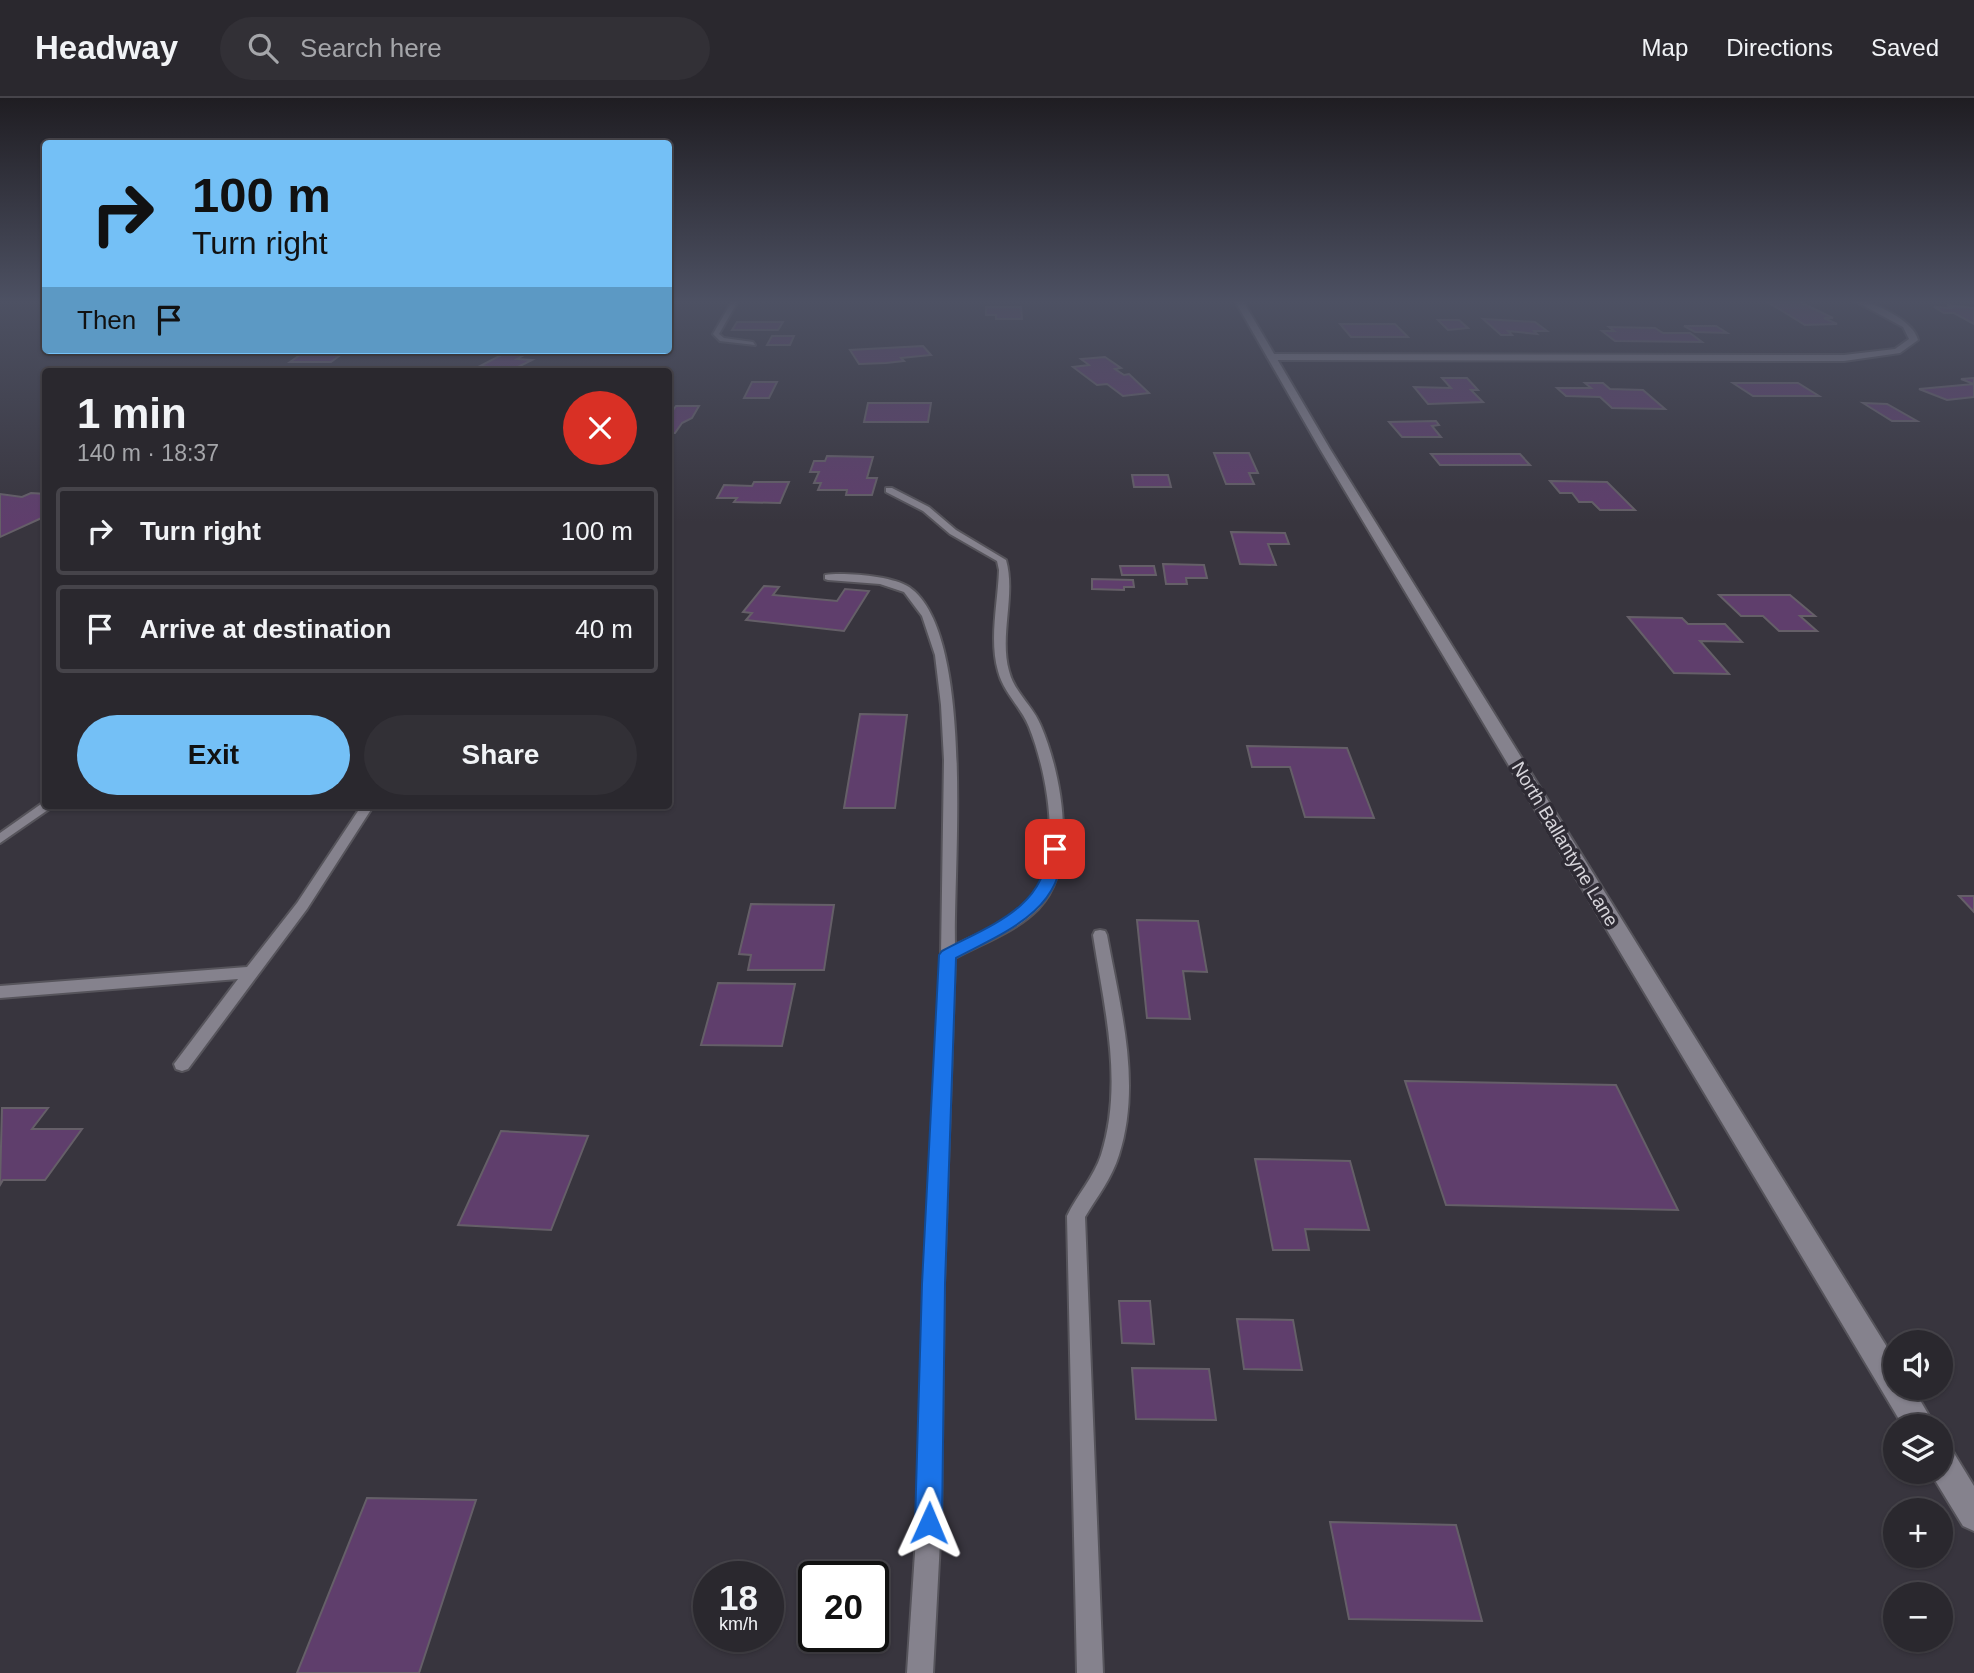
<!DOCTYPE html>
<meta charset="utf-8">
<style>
:root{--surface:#2a282e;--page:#323036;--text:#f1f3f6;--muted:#a5a6aa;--line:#46444a;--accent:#74c0f6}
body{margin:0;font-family:Helvetica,sans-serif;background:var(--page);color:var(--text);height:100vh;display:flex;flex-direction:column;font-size:26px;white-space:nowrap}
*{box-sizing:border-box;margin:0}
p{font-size:23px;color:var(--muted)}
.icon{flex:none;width:38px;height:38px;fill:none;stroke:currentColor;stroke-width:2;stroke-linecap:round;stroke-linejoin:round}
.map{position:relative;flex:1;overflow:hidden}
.side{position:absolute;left:42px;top:270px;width:630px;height:441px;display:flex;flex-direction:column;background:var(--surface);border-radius:7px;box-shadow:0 2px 5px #0004,0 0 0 2px var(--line)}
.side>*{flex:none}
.guide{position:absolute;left:42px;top:42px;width:630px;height:214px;border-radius:7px;box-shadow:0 2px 5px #0004,0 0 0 2px var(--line);background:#74c0f6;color:#111;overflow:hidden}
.fabs{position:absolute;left:1883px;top:1232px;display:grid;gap:14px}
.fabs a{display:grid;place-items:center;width:70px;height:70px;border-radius:50%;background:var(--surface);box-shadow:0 2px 5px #0004,0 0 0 2px var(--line);font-size:35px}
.speed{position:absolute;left:693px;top:1463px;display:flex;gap:14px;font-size:35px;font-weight:700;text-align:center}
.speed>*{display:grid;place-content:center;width:91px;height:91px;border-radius:50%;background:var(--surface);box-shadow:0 2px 5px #0004,0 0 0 2px var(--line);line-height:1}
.speed small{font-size:18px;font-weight:400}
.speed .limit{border:4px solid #111;border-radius:10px;background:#fff;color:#111}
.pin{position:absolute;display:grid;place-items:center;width:60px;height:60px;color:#fff;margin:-30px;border-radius:14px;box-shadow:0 4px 10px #0006}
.me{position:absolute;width:77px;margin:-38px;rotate:1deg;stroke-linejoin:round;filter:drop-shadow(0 0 5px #0008)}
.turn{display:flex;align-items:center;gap:24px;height:147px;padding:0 35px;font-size:32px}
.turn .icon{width:91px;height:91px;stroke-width:2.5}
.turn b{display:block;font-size:49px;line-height:60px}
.then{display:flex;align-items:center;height:66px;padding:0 35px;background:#0003;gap:14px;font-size:26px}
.round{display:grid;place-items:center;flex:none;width:74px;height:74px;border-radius:37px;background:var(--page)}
.overview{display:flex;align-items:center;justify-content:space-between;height:119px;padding:0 35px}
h1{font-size:42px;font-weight:800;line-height:52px}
.button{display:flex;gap:14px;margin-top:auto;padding:14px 35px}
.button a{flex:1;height:80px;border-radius:42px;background:var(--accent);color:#111;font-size:28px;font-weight:800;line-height:80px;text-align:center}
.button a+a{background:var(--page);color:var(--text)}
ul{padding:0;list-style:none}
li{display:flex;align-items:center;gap:21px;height:88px;margin:0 14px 10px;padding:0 21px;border:4px solid var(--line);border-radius:7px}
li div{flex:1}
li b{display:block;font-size:26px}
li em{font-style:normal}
header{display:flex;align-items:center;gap:42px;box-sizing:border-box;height:98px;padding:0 35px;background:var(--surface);border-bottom:2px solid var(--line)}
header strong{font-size:33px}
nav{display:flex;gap:38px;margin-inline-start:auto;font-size:24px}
.search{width:490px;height:63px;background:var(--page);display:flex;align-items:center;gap:18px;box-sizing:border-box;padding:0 24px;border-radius:38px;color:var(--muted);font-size:26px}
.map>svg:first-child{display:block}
.building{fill:#5f3e6c;stroke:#655f68;stroke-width:2}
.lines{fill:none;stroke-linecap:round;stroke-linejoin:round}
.service-casing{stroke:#56545b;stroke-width:4}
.minor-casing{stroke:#56545b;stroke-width:4}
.tertiary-casing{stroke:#56545b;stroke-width:4}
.service{fill:#85828d;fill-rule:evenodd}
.minor{fill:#85828d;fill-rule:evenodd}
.tertiary{fill:#85828d;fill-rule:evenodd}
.route{fill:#1a73e8;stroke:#114b97;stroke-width:2}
.labels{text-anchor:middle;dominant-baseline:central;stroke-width:7;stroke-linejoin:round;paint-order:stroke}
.street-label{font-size:19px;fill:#d6d4da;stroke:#2e2b34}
</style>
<header>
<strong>Headway</strong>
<div class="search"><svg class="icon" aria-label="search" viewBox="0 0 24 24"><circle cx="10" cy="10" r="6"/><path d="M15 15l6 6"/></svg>Search here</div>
<nav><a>Map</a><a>Directions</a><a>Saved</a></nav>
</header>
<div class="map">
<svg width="1974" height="1575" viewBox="0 0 1974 1575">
<rect width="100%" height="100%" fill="#38353e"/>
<g class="building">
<path d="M1766,203H1798L1833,220H1824L1837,226L1805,227Z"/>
<path d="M1947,207L1974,210V226L1954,215H1944L1934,209L1953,210Z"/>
<path d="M986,209H1021L1022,221H996V217H986Z"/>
<path d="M1483,221L1535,224L1547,233H1534L1537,236L1508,233L1512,237H1501Z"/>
<path d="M1438,222H1459L1468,230L1448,232Z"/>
<path d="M737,224H783L778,232H732Z"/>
<path d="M1340,226H1395L1408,239H1351Z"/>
<path d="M1684,228H1716L1727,235L1695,234Z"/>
<path d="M1609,229L1655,230L1663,235H1690L1702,244L1615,243L1602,233H1614Z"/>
<path d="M772,238H794L790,247H767Z"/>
<path d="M923,248L931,257L901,260L904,263L886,265L859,266L850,252Z"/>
<path d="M307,252H347L331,264H290Z"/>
<path d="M507,254L526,256L517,261L532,262L514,271L480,268Z"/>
<path d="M1105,259L1121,270L1115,271L1124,277L1129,276L1149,295L1123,298L1107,286L1097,287L1073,269L1089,267L1081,261Z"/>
<path d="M1442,280H1467L1478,292H1471L1483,304L1428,306L1414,289L1451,290Z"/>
<path d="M1974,280V299L1947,302L1919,291L1974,286L1961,281Z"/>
<path d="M752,284H777L769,300H744Z"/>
<path d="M1585,285H1603L1610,291L1643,292L1665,311L1612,310L1600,299L1566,298L1557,290H1591Z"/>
<path d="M1733,285H1798L1819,298H1753Z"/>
<path d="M868,305H931L928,324H864Z"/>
<path d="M1863,305L1887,306L1917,323H1892Z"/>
<path d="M676,308H699L692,320L682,325L675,335H668V319Z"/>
<path d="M1436,323L1439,327L1432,328L1441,339H1402L1389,324Z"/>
<path d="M1214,355H1249L1258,375H1249L1254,386H1226Z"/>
<path d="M1431,356H1520L1530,367H1440Z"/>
<path d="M827,358L873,359L867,380H877L872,397H846L847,392H818L821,385H814L819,374H810L814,363H825Z"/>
<path d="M1132,377H1168L1171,389H1134Z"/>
<path d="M1550,383L1607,384L1635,412H1600L1592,404H1579L1572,395H1560Z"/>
<path d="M754,384H789L780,405L734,404L737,400H717L724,387L752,388Z"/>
<path d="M31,395L46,396V418L0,439V396L22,399Z"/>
<path d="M1231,434L1285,435L1289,446H1268L1276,467L1240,466Z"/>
<path d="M1163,466L1204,467L1207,480H1186L1187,486H1166Z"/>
<path d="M1120,468H1154L1156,477H1122Z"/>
<path d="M1092,481L1133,482L1134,489H1124V492L1092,491Z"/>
<path d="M764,488L779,489L773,497L837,503L845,491L869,493L844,533L746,522L752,515L743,514Z"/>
<path d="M1719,497H1790L1815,518H1800L1817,533H1779L1763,518H1741Z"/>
<path d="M1628,519L1682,520L1688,526H1725L1742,544L1700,543L1729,576L1674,575Z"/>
<path d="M860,616L907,617L895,710H844Z"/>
<path d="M1247,648L1347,650L1374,720L1305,719L1290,669H1252Z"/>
<path d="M1959,798H1974V814Z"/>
<path d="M751,806L834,807L824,872H748L751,857L739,856Z"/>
<path d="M1137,822L1198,823L1207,874L1183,873L1190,921L1147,920Z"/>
<path d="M718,885L795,886L782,948L701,947Z"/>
<path d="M1405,983L1616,987L1678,1112L1446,1107Z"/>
<path d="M2,1010H48L32,1031H82L45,1082H3L0,1087Z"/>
<path d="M501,1033L588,1038L551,1132L458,1127Z"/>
<path d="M1255,1061L1350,1063L1369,1132L1305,1131L1309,1152H1273Z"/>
<path d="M1119,1203H1150L1154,1246L1122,1245Z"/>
<path d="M1237,1221L1293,1222L1302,1272L1244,1271Z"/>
<path d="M1132,1270L1209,1271L1216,1322L1136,1321Z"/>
<path d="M367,1400L476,1402L419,1575H297Z"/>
<path d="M1330,1424L1456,1427L1482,1523L1349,1521Z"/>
</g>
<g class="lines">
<g class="service-casing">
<g id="service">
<path d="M732,203H738L719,236L724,240L753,244L755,247L720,243L713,236Z"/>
<path d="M886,390H892L929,409L956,432L1006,462C1016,497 999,537 1009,573C1014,594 1033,608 1041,628C1062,677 1079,769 1038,811C1015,834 983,845 955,860L944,1186L941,1425L933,1575H907L917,1425L924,1186L941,857L944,662L941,607L935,557L922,518L904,494L880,486L828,482L825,481V477C843,474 893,478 909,489C976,535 953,769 955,847C982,834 1018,821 1035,795C1063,756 1046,671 1029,629C1021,609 1003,594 998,573C989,542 998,504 999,472L997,463L950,436L923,413L886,394Z"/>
<path d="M44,704L46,707H55L0,745V735Z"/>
<path d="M362,707H374L307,811L188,971L182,973L176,971L174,966L238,881L0,900V888L247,869L297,805Z"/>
<path d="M1100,832L1105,833L1107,837C1120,909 1142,985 1119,1057C1112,1080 1097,1099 1085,1119L1103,1575H1077L1067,1118C1077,1097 1094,1079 1101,1057C1124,985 1104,909 1093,837L1095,833Z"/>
</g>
</g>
<g class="minor-casing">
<path id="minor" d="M1855,203C1874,203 1914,223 1918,242L1900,255L1844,263L1271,262L1267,259L1271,256L1844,257L1895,251L1909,241L1903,229Z"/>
</g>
<g class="tertiary-casing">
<g id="tertiary">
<path d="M1235,203H1243L1330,351L1895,1262V1290H1913L1935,1328H1903L1320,351Z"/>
<path d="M1941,1348L1952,1352L1974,1388V1433L1963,1428L1930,1374H1941Z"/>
</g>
</g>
<use href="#service" class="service"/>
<use href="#minor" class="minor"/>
<use href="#tertiary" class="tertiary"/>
</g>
<linearGradient id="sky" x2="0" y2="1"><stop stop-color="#1f1d22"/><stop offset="0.48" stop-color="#4d5163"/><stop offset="1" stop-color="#4d5163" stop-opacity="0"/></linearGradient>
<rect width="1974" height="424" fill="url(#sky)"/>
<path class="route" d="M1055,746L1062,751C1063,813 1003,835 956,860L945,1186L942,1425L938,1434L929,1438L919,1434L915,1425L922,1186L939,857L942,853C986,829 1047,810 1047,751Z"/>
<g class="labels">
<g class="street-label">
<text transform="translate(1565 746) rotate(59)">North Ballantyne Lane</text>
</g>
</g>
</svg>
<div class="fabs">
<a><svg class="icon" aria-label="sound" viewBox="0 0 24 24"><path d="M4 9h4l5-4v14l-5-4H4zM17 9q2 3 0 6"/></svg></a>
<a><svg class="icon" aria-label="layers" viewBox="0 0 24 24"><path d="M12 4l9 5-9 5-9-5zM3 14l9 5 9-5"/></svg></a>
<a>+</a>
<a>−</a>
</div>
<div class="speed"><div>18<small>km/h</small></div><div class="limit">20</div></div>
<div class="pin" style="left:1055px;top:751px;background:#d93025"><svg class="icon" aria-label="arrive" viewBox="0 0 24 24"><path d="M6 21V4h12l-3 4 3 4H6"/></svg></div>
<svg class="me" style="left:929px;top:1425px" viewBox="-20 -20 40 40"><path d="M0-17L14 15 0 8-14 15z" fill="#1a73e8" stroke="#fff" stroke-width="4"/></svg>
<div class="guide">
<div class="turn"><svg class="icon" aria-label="right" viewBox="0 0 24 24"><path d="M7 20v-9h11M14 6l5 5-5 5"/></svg><div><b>100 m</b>Turn right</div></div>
<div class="then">Then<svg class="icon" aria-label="arrive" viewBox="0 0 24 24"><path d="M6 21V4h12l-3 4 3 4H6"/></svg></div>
</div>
<section class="side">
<div class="overview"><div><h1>1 min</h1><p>140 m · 18:37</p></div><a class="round" style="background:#d93025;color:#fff"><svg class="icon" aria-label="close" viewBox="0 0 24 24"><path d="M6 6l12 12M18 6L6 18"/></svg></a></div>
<ul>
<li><svg class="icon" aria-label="right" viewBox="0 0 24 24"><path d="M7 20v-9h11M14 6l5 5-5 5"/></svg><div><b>Turn right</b></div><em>100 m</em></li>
<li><svg class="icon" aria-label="arrive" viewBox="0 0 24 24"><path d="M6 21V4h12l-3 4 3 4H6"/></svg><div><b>Arrive at destination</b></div><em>40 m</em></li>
</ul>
<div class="button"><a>Exit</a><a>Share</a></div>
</section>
</div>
